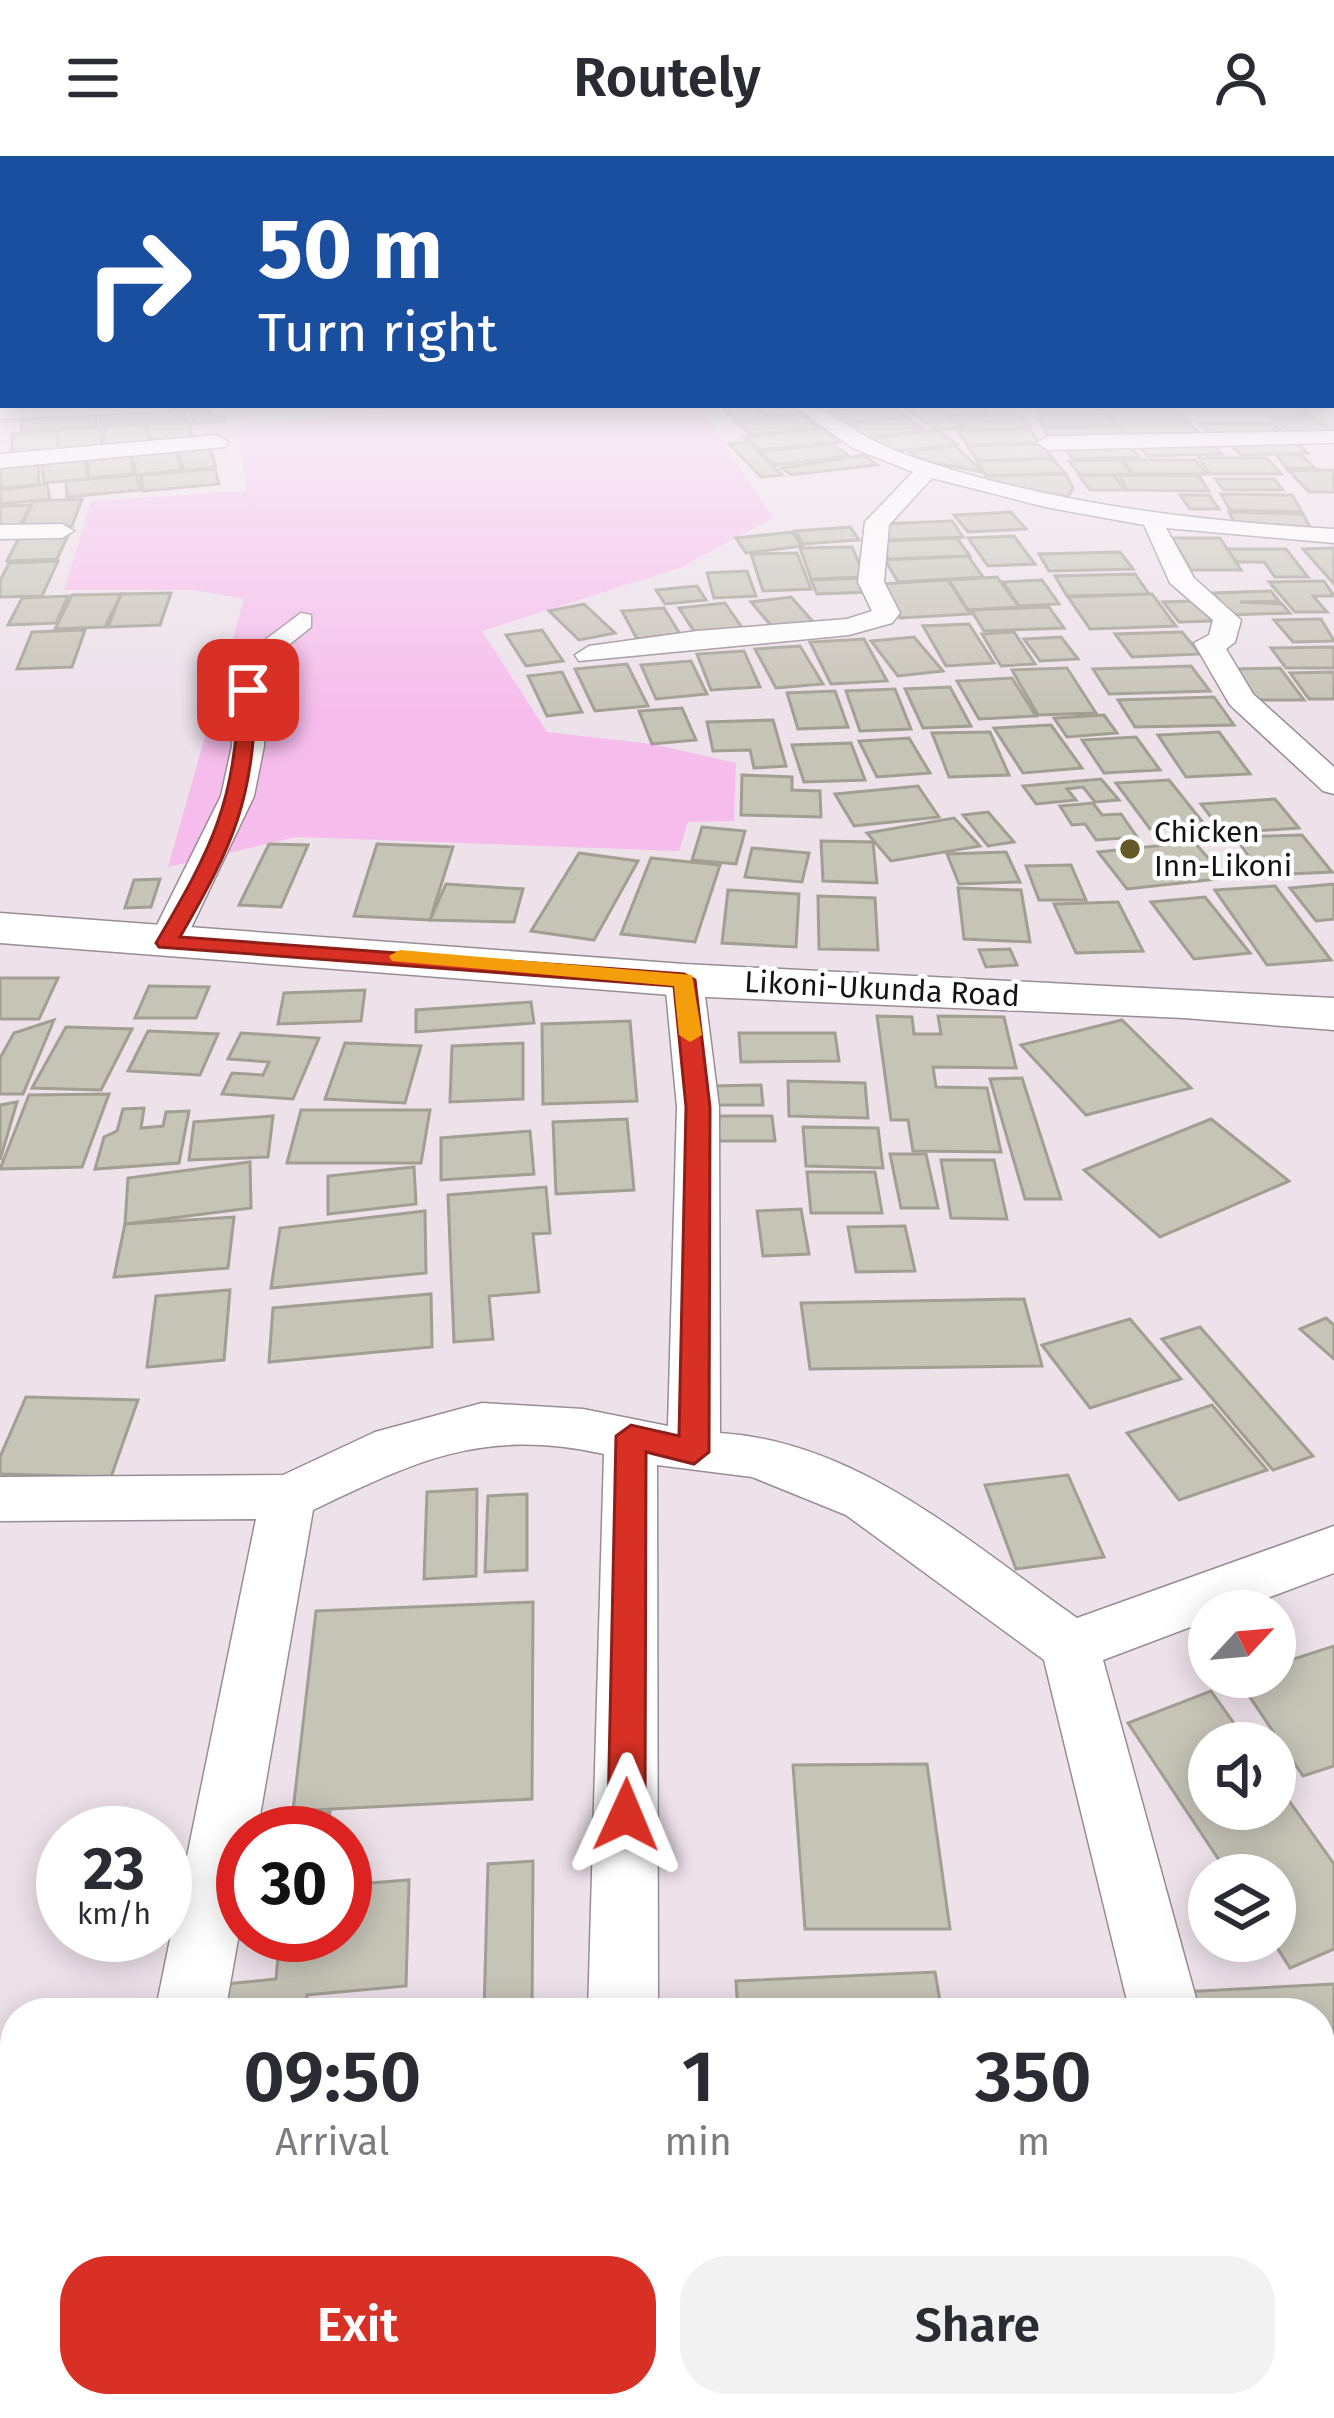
<!DOCTYPE html>
<style>
:root{--surface:#fff;--page:#f2f2f3;--text:#2b2b33;--muted:#7c7c81;--accent:#d93025}
body{margin:0;font-family:"Fira Sans",sans-serif;background:var(--page);color:var(--text);height:100vh;display:flex;flex-direction:column;font-size:45px;white-space:nowrap}
*{box-sizing:border-box;margin:0}
p{font-size:39px;color:var(--muted)}
.icon{flex:none;width:66px;height:66px;fill:none;stroke:currentColor;stroke-width:2;stroke-linecap:round;stroke-linejoin:round}
.map{position:relative;flex:1;overflow:hidden}
.sheet{position:absolute;left:0px;top:1842px;width:1335px;height:420px;display:flex;flex-direction:column;background:var(--surface);border-radius:48px 48px 0 0;box-shadow:0 6px 30px #0003}
.sheet>*{flex:none}
.hud{position:absolute;left:0px;top:0px;width:1335px;height:252px;box-shadow:0 6px 30px #0003;background:#1a4fa0;color:#fff;overflow:hidden}
.needle{width:78px;rotate:64deg}
.tools{position:absolute;left:1188px;top:1434px;display:grid;gap:24px}
.tools a{display:grid;place-items:center;width:108px;height:108px;border-radius:50%;background:var(--surface);box-shadow:0 6px 30px #0003;font-size:60px}
.speed{position:absolute;left:36px;top:1650px;display:flex;gap:24px;font-size:60px;font-weight:700;text-align:center}
.speed>*{display:grid;place-content:center;width:156px;height:156px;border-radius:50%;background:var(--surface);box-shadow:0 6px 30px #0003;line-height:1}
.speed small{font-size:30px;font-weight:400}
.speed .limit{border:18px solid #d22;background:#fff;color:#111}
.pin{position:absolute;display:grid;place-items:center;width:102px;height:102px;color:#fff;margin:-51px;border-radius:24px;box-shadow:0 6px 18px #0006}
.me{position:absolute;width:132px;margin:-66px;rotate:1deg;stroke-linejoin:round;filter:drop-shadow(0 0 9px #0008)}
.turn{display:flex;align-items:center;gap:42px;height:252px;padding:0 60px;font-size:54px}
.turn .icon{width:156px;height:156px;stroke-width:2.5}
.turn b{display:block;font-size:84px;line-height:102px}
.eta{display:flex;justify-content:space-evenly;align-items:center;height:204px;text-align:center}
.eta b{font-size:72px;font-weight:600;line-height:84px}
.cta{display:flex;gap:24px;margin-top:auto;padding:24px 60px}
.cta a{flex:1;height:138px;border-radius:48px;background:var(--accent);color:#fff;font-size:48px;font-weight:600;line-height:138px;text-align:center}
.cta a+a{background:var(--page);color:var(--text)}
header{display:flex;justify-content:space-between;align-items:center;height:156px;padding:0 60px;background:var(--surface);font-size:54px;font-weight:600}
.map>svg:first-child{display:block}
.green{fill:#f6bdec}
.building{fill:#c6c3b7;stroke:#a19e92;stroke-width:3}
.lines{fill:none;stroke-linecap:round;stroke-linejoin:round}
.minor-casing{stroke:#988d96;stroke-width:3}
.trunk-casing{stroke:#988d96;stroke-width:3}
.minor{fill:#fff;fill-rule:evenodd}
.trunk{fill:#fff;fill-rule:evenodd}
.route{fill:#d93025;stroke:#8d1f18;stroke-width:3}
.slow{fill:#f59e0b}
.poi-dot{fill:#655a27;stroke:#fff;stroke-width:4.5}
.labels{text-anchor:middle;dominant-baseline:central;stroke-width:9;stroke-linejoin:round;paint-order:stroke}
.far-poi-label{font-size:30px;fill:#161215;stroke:#fff;text-anchor:start}
.far-street-label{font-size:30px;fill:#161215;stroke:#fff}
</style>
<header><svg class="icon" aria-label="menu" viewBox="0 0 24 24"><path d="M4 6h16M4 12h16M4 18h16"/></svg>Routely<svg class="icon" aria-label="person" viewBox="0 0 24 24"><circle cx="12" cy="8" r="4"/><path d="M4 21q1-7 8-7t8 7"/></svg></header>
<div class="map">
<svg width="1334" height="2262" viewBox="0 0 1334 2262">
<rect width="100%" height="100%" fill="#ede1ea"/>
<path class="green" d="M457,249H698L773,362L682,411L482,475L547,576L652,588L736,607L734,665L688,666L679,695L296,681L168,711L244,443L194,434H64L91,345L247,335L236,269Z"/>
<g class="building">
<path d="M207,249L212,260L223,259L225,265L195,268L189,250Z"/>
<path d="M720,249H753L767,262L737,265Z"/>
<path d="M754,249H792L803,258L769,261Z"/>
<path d="M890,249L907,261L839,268L822,256Z"/>
<path d="M975,249L986,257L949,260L963,272L947,273L933,272L903,250Z"/>
<path d="M1037,249H1099L1104,255L1042,256Z"/>
<path d="M184,250V264L100,269L101,255Z"/>
<path d="M1334,252V275L1301,254Z"/>
<path d="M1177,254L1189,267L1118,268L1107,255Z"/>
<path d="M95,257L96,270L21,276L22,263Z"/>
<path d="M1105,257L1116,270L1044,271L1039,264H1043L1039,258Z"/>
<path d="M802,258L819,272L751,279L735,266Z"/>
<path d="M1019,258L1031,272L967,274L957,260Z"/>
<path d="M1309,259L1334,279L1296,280L1271,261Z"/>
<path d="M906,261L925,275L862,282L843,269Z"/>
<path d="M188,263L194,287L152,291L147,267Z"/>
<path d="M146,267L149,291L105,295L104,271Z"/>
<path d="M1273,267L1288,281L1213,282L1200,268Z"/>
<path d="M1191,269L1206,283L1133,285L1120,270Z"/>
<path d="M1118,271L1129,284L1053,286L1043,272Z"/>
<path d="M87,272L100,273L103,295L59,298L58,274Z"/>
<path d="M822,272L839,286L760,294L744,281Z"/>
<path d="M1029,273L1040,287L968,289L958,275Z"/>
<path d="M57,274L58,297L11,301L12,278Z"/>
<path d="M937,274L957,288L890,296L871,282Z"/>
<path d="M1289,281L1308,297L1241,299L1224,283Z"/>
<path d="M1208,284L1222,298L1148,300L1135,286Z"/>
<path d="M749,286L782,319L761,321L729,288Z"/>
<path d="M1126,287L1140,301L1073,303L1061,289Z"/>
<path d="M832,288L849,300L775,309L760,296Z"/>
<path d="M1041,288L1053,302L978,305L967,290Z"/>
<path d="M209,289L216,311L184,315L177,292Z"/>
<path d="M956,290L982,316L921,304L909,295Z"/>
<path d="M175,292L181,314L136,319L131,297Z"/>
<path d="M130,296L134,318L89,322L87,300Z"/>
<path d="M864,299L877,309L791,319L782,312Z"/>
<path d="M1276,299H1301L1315,312L1288,313Z"/>
<path d="M84,300L89,323L44,327L41,304Z"/>
<path d="M1199,302H1267L1281,318H1210Z"/>
<path d="M1053,303L1065,317L987,320L976,305Z"/>
<path d="M1121,304L1132,318L1080,319L1069,305Z"/>
<path d="M1123,304H1195L1207,318H1133Z"/>
<path d="M38,305L39,329L0,332V307Z"/>
<path d="M215,313L219,328L143,335L141,319Z"/>
<path d="M1288,314H1333L1334,336H1309Z"/>
<path d="M1066,318L1073,332L1068,341L986,326V320Z"/>
<path d="M137,319L140,334L67,341L66,325Z"/>
<path d="M1114,319L1125,334H1090L1079,320Z"/>
<path d="M1119,319L1199,320L1209,335L1127,334Z"/>
<path d="M1215,323H1274L1283,334H1224Z"/>
<path d="M47,328L50,343L0,348V334Z"/>
<path d="M1221,338L1292,339L1302,356L1230,354Z"/>
<path d="M1180,339H1209L1219,353H1190Z"/>
<path d="M82,343L72,370L21,372L33,345Z"/>
<path d="M31,349L18,373H0V350Z"/>
<path d="M1011,356L1026,373L968,376L954,359Z"/>
<path d="M1229,356L1303,358L1311,373L1236,370Z"/>
<path d="M952,365L963,381L887,384L878,368Z"/>
<path d="M850,371L859,384L803,388L795,375Z"/>
<path d="M792,376L802,390L746,397L736,382Z"/>
<path d="M69,377L57,403L7,405L21,378Z"/>
<path d="M1014,380L1035,408L988,410L968,382Z"/>
<path d="M957,382L970,400L889,403L879,385Z"/>
<path d="M1172,382H1220L1241,414H1191Z"/>
<path d="M852,391L865,421L811,423L800,392Z"/>
<path d="M1334,392V428L1303,393Z"/>
<path d="M1227,393H1286L1308,421H1275L1264,406H1237Z"/>
<path d="M1120,396L1133,413L1049,415L1039,398Z"/>
<path d="M797,397L811,433L763,435L751,398Z"/>
<path d="M968,400L983,421L898,426L885,404Z"/>
<path d="M58,405L42,440L0,441V425L9,407Z"/>
<path d="M747,415L756,440L714,442L707,417Z"/>
<path d="M1135,418L1149,438L1067,440L1055,420Z"/>
<path d="M997,421L1019,451L968,454L949,424Z"/>
<path d="M863,422L870,436L817,438L811,424Z"/>
<path d="M948,424L970,458L900,462L880,428Z"/>
<path d="M1042,424L1059,448L1019,450L1003,426Z"/>
<path d="M1324,425L1334,440H1313L1327,456H1295L1269,426Z"/>
<path d="M697,430L706,444L665,448L656,434Z"/>
<path d="M1271,435L1279,445L1240,446L1282,448L1290,457L1230,459L1213,437Z"/>
<path d="M171,437L160,469L108,471L121,438Z"/>
<path d="M121,438L105,471L55,473L72,439Z"/>
<path d="M1152,438L1176,470L1090,473L1068,441Z"/>
<path d="M68,440L56,467L8,469L22,442Z"/>
<path d="M791,441L816,469L774,473L751,446Z"/>
<path d="M1195,445L1212,465L1179,466L1163,446Z"/>
<path d="M725,447L745,476L697,480L679,452Z"/>
<path d="M584,448L615,477L579,484L549,455Z"/>
<path d="M1049,451L1064,472L984,475L971,454Z"/>
<path d="M664,452L680,478L637,483L622,455Z"/>
<path d="M1321,463L1334,485L1293,486L1274,464Z"/>
<path d="M969,468L994,507L946,510L923,470Z"/>
<path d="M85,474L72,511L17,513L32,476Z"/>
<path d="M542,474L563,505L526,510L506,479Z"/>
<path d="M1014,476L1035,508L1001,510L982,478Z"/>
<path d="M1182,476L1200,498L1132,501L1115,478Z"/>
<path d="M914,481L943,515L898,520L871,485Z"/>
<path d="M1061,481L1078,503L1040,505L1024,483Z"/>
<path d="M864,483L887,525L831,528L810,486Z"/>
<path d="M800,490L823,528L776,532L755,493Z"/>
<path d="M1334,491V512H1286L1271,492Z"/>
<path d="M744,495L760,531L711,534L697,498Z"/>
<path d="M691,505L707,538L656,543L641,509Z"/>
<path d="M627,508L648,550L595,555L575,513Z"/>
<path d="M1191,510L1210,535L1109,538L1093,513Z"/>
<path d="M1067,512L1096,557L1038,559L1012,514Z"/>
<path d="M1280,512L1304,544H1254L1232,513Z"/>
<path d="M562,516L582,556L547,560L528,520Z"/>
<path d="M1334,516V543H1309L1290,517Z"/>
<path d="M1012,522L1036,560L979,563L957,525Z"/>
<path d="M950,531L971,570L923,572L905,533Z"/>
<path d="M895,533L911,573L860,575L846,535Z"/>
<path d="M835,535L848,571L798,573L787,537Z"/>
<path d="M1214,541L1234,569L1135,571L1118,544Z"/>
<path d="M682,552L696,584L652,588L639,555Z"/>
<path d="M1104,559L1117,577L1067,581L1054,562Z"/>
<path d="M773,564L786,610L754,612L750,594L713,595L707,566Z"/>
<path d="M1051,569L1082,612L1023,617L994,572Z"/>
<path d="M990,576L1009,619L949,621L932,577Z"/>
<path d="M1219,576L1250,618L1186,621L1158,579Z"/>
<path d="M1136,581L1160,614L1104,617L1082,584Z"/>
<path d="M909,582L930,617L877,621L859,585Z"/>
<path d="M851,587L865,624L804,626L792,589Z"/>
<path d="M742,619L792,621V634L820,635L821,661L741,659Z"/>
<path d="M1101,623L1119,644L1095,646L1083,631L1067,633L1076,644L1036,648L1023,630Z"/>
<path d="M1169,624L1205,669L1150,673L1116,627Z"/>
<path d="M918,630L939,661L854,670L835,638Z"/>
<path d="M1275,643L1299,672L1223,677L1201,648Z"/>
<path d="M1093,647L1102,659L1121,658L1137,681L1096,684L1085,668L1072,669L1060,650Z"/>
<path d="M988,656L1014,686L988,690L963,659Z"/>
<path d="M954,662L980,690L891,705L867,677Z"/>
<path d="M702,671L745,675L736,708L692,704Z"/>
<path d="M1302,679L1332,716L1262,719L1235,681Z"/>
<path d="M821,685L873,686L877,727L823,725Z"/>
<path d="M1194,686L1226,722L1127,733L1098,696Z"/>
<path d="M269,688L308,689L281,751L239,749Z"/>
<path d="M377,688L453,691L430,764L354,760Z"/>
<path d="M752,692L809,697L802,726L745,721Z"/>
<path d="M1006,696L1020,726L959,728L947,698Z"/>
<path d="M579,697L638,705L594,784L531,775Z"/>
<path d="M651,702L720,709L695,786L621,778Z"/>
<path d="M1071,709L1086,744H1039L1026,710Z"/>
<path d="M160,723L151,751L125,752L134,724Z"/>
<path d="M446,728L523,733L514,766L430,764Z"/>
<path d="M1334,728V763L1316,765L1290,732Z"/>
<path d="M1275,730L1331,804L1267,809L1215,734Z"/>
<path d="M958,732L1021,734L1030,786L964,783Z"/>
<path d="M728,734L799,738L796,791L722,787Z"/>
<path d="M818,740L875,742L878,794L819,793Z"/>
<path d="M1205,741L1250,797L1194,803L1151,746Z"/>
<path d="M1118,746L1143,795L1076,797L1054,748Z"/>
<path d="M1010,793L1017,809L986,811L979,794Z"/>
<path d="M0,822H58L39,863H0Z"/>
<path d="M149,830L209,831L196,862H135Z"/>
<path d="M365,834L361,865L278,868L284,837Z"/>
<path d="M531,846L534,867L416,876V854Z"/>
<path d="M877,860L912,861L914,878H941L938,860L1004,861L1016,912L933,911L936,931L987,932L1001,996L913,995L908,964H891Z"/>
<path d="M54,864L23,938H0V902L14,877Z"/>
<path d="M1122,864L1191,932L1086,959L1021,889Z"/>
<path d="M630,865L637,945L543,948L542,868Z"/>
<path d="M66,871L132,873L101,934L32,932Z"/>
<path d="M148,875L218,878L200,919L128,915Z"/>
<path d="M241,877L319,882L293,943L222,938L232,917L263,919L269,906L228,903Z"/>
<path d="M739,877H835L839,905L741,906Z"/>
<path d="M345,887L421,890L405,947L325,943Z"/>
<path d="M523,887V943L450,946L452,890Z"/>
<path d="M1022,922L1061,1043H1025L990,923Z"/>
<path d="M788,925L865,927L868,962L789,960Z"/>
<path d="M761,929L763,949H713L711,930Z"/>
<path d="M109,938L82,1011L0,1013L29,939Z"/>
<path d="M17,946L0,1004V949Z"/>
<path d="M144,952L141,972L163,970L166,956L189,955L179,1007L95,1013L104,981L117,975L123,953Z"/>
<path d="M301,954H430L421,1007H287Z"/>
<path d="M273,960L268,1001L189,1004L194,966Z"/>
<path d="M710,960H772L775,985H712Z"/>
<path d="M627,963L634,1034L556,1038L553,966Z"/>
<path d="M1211,963L1289,1025L1160,1081L1084,1014Z"/>
<path d="M803,971L878,972L883,1012L806,1010Z"/>
<path d="M530,975L534,1018L441,1024V982Z"/>
<path d="M890,998H926L938,1052H901Z"/>
<path d="M941,1004H994L1007,1063L951,1062Z"/>
<path d="M250,1006L251,1052L125,1068L128,1022Z"/>
<path d="M414,1011L416,1048L328,1058V1020Z"/>
<path d="M807,1016H875L882,1057H811Z"/>
<path d="M546,1031L550,1077L533,1078L539,1136L489,1140L493,1183L454,1186L448,1039Z"/>
<path d="M801,1053L809,1098L763,1100L757,1055Z"/>
<path d="M425,1055L426,1117L271,1132L280,1072Z"/>
<path d="M234,1061L228,1112L114,1121L125,1068Z"/>
<path d="M905,1070L915,1115L856,1116L848,1071Z"/>
<path d="M230,1134L224,1204L147,1211L156,1140Z"/>
<path d="M431,1138L432,1191L269,1206L273,1152Z"/>
<path d="M1024,1143L1042,1210L810,1213L801,1147Z"/>
<path d="M1326,1162L1334,1169V1203L1300,1173Z"/>
<path d="M1130,1163L1181,1223L1090,1252L1042,1189Z"/>
<path d="M1200,1171L1313,1300L1273,1314L1162,1183Z"/>
<path d="M26,1241L138,1244L111,1321L0,1318V1301Z"/>
<path d="M1212,1249L1267,1314L1179,1344L1127,1277Z"/>
<path d="M1068,1319L1104,1401L1016,1413L985,1329Z"/>
<path d="M477,1333L476,1420L424,1423L427,1336Z"/>
<path d="M527,1338V1414L485,1416L488,1340Z"/>
<path d="M533,1446L532,1643L293,1655L316,1455Z"/>
<path d="M1334,1490V1610L1303,1620L1237,1522L1275,1521V1509Z"/>
<path d="M1211,1535L1248,1587H1209V1653H1275V1625L1334,1708V1793L1290,1812L1273,1785L1275,1719H1229L1128,1567Z"/>
<path d="M927,1608L950,1773H805L793,1609Z"/>
<path d="M330,1656L328,1677H264L266,1662Z"/>
<path d="M533,1705L532,1857H484L488,1708Z"/>
<path d="M409,1724L406,1830L307,1839L305,1857H212L216,1829L276,1823L280,1779H345V1729Z"/>
<path d="M935,1816L942,1857H738L736,1825Z"/>
<path d="M1334,1828V2082H1331L1320,2048V1857H1188L1182,1836Z"/>
<path d="M1320,2137H1334V2253H1299L1298,2247H1320Z"/>
</g>
<g class="lines">
<g class="minor-casing">
<g id="minor">
<path d="M179,249L169,255L0,263V251Z"/>
<path d="M793,249C827,249 844,270 874,285C896,296 920,304 943,311C1070,350 1202,365 1334,373V387L1166,372L1194,422L1241,464L1235,486L1226,493L1253,538L1334,611V638L1323,635L1230,549L1194,487L1209,479L1213,464L1170,427L1144,369L1045,351L932,322L889,369L884,426L900,457L892,467L849,479L579,505L575,499L589,490L697,475L847,463L872,455L858,426L865,366L913,316L853,292Z"/>
<path d="M1334,275V287L1048,294L1037,287L1048,280Z"/>
<path d="M217,279L228,286L225,291L0,312V298Z"/>
<path d="M0,369L62,368L74,375L62,382L0,383Z"/>
<path d="M301,457L311,459V471L265,508L264,590L254,640L180,795H154L148,787L221,640L232,590L237,505Z"/>
<path d="M684,812L703,824L719,951L720,1277C859,1286 968,1386 1077,1462L1334,1370V1417L1233,1455H1209V1464L1103,1504L1200,1857H1130L1044,1504L846,1359L752,1321L657,1309L658,1857H588L604,1298C484,1272 419,1303 313,1354L257,1677H243V1755L225,1857H155L256,1363L0,1365V1321L283,1319L375,1276L482,1247L583,1253L668,1270L677,951L665,824Z"/>
<path d="M63,2247H145L142,2262H58Z"/>
<path d="M574,2247H656L657,2262H573Z"/>
<path d="M1226,2247H1308L1312,2262H1228Z"/>
</g>
</g>
<g class="trunk-casing">
<path id="trunk" d="M0,757L684,808L1334,842V874L1184,862L684,840L0,787Z"/>
</g>
<use href="#minor" class="minor"/>
<use href="#trunk" class="trunk"/>
</g>
<linearGradient id="sky" x2="0" y2="1"><stop stop-color="#a3a8de"/><stop offset="0.43" stop-color="#f7f2f6"/><stop offset="1" stop-color="#f7f2f6" stop-opacity="0"/></linearGradient>
<rect width="1334" height="556" fill="url(#sky)"/>
<path class="route" d="M248,529L256,534C253,645 235,686 180,781L684,818L695,824L710,951L709,1296L694,1308L646,1296L645,1659L639,1671L626,1676L613,1671L608,1659L616,1280L631,1269L679,1280L686,951L674,830L159,791L156,787C213,690 235,648 239,534Z"/>
<path class="slow" d="M400,794L692,819L702,879L690,886L679,879L674,830L392,805L389,800Z"/>
<circle class="poi-dot" cx="1130" cy="693" r="12"/>
<g class="labels">
<g class="far-poi-label">
<text x="1154" y="676">Chicken<tspan x="1154" dy="34">Inn-Likoni</tspan></text>
</g>
<g class="far-street-label">
<text transform="translate(882 833) rotate(3)">Likoni-Ukunda Road</text>
</g>
</g>
</svg>
<div class="tools">
<a><svg class="needle" viewBox="-14 -14 28 28"><path d="M0-13l5 13h-10z" fill="#e53935"/><path d="M0 13l5-13h-10z" fill="#7c7c81"/></svg></a>
<a><svg class="icon" aria-label="sound" viewBox="0 0 24 24"><path d="M4 9h4l5-4v14l-5-4H4zM17 9q2 3 0 6"/></svg></a>
<a><svg class="icon" aria-label="layers" viewBox="0 0 24 24"><path d="M12 4l9 5-9 5-9-5zM3 14l9 5 9-5"/></svg></a>
</div>
<div class="speed"><div>23<small>km/h</small></div><div class="limit">30</div></div>
<div class="pin" style="left:248px;top:534px;background:#d93025"><svg class="icon" aria-label="arrive" viewBox="0 0 24 24"><path d="M6 21V4h12l-3 4 3 4H6"/></svg></div>
<svg class="me" style="left:626px;top:1659px" viewBox="-20 -20 40 40"><path d="M0-17L14 15 0 8-14 15z" fill="#d93025" stroke="#fff" stroke-width="4"/></svg>
<div class="hud">
<div class="turn"><svg class="icon" aria-label="right" viewBox="0 0 24 24"><path d="M7 20v-9h11M14 6l5 5-5 5"/></svg><div><b>50 m</b>Turn right</div></div>
</div>
<section class="sheet">
<div class="eta">
<div><b>09:50</b><p>Arrival</p></div>
<div><b>1</b><p>min</p></div>
<div><b>350</b><p>m</p></div>
</div>
<div class="cta"><a>Exit</a><a>Share</a></div>
</section>
</div>
